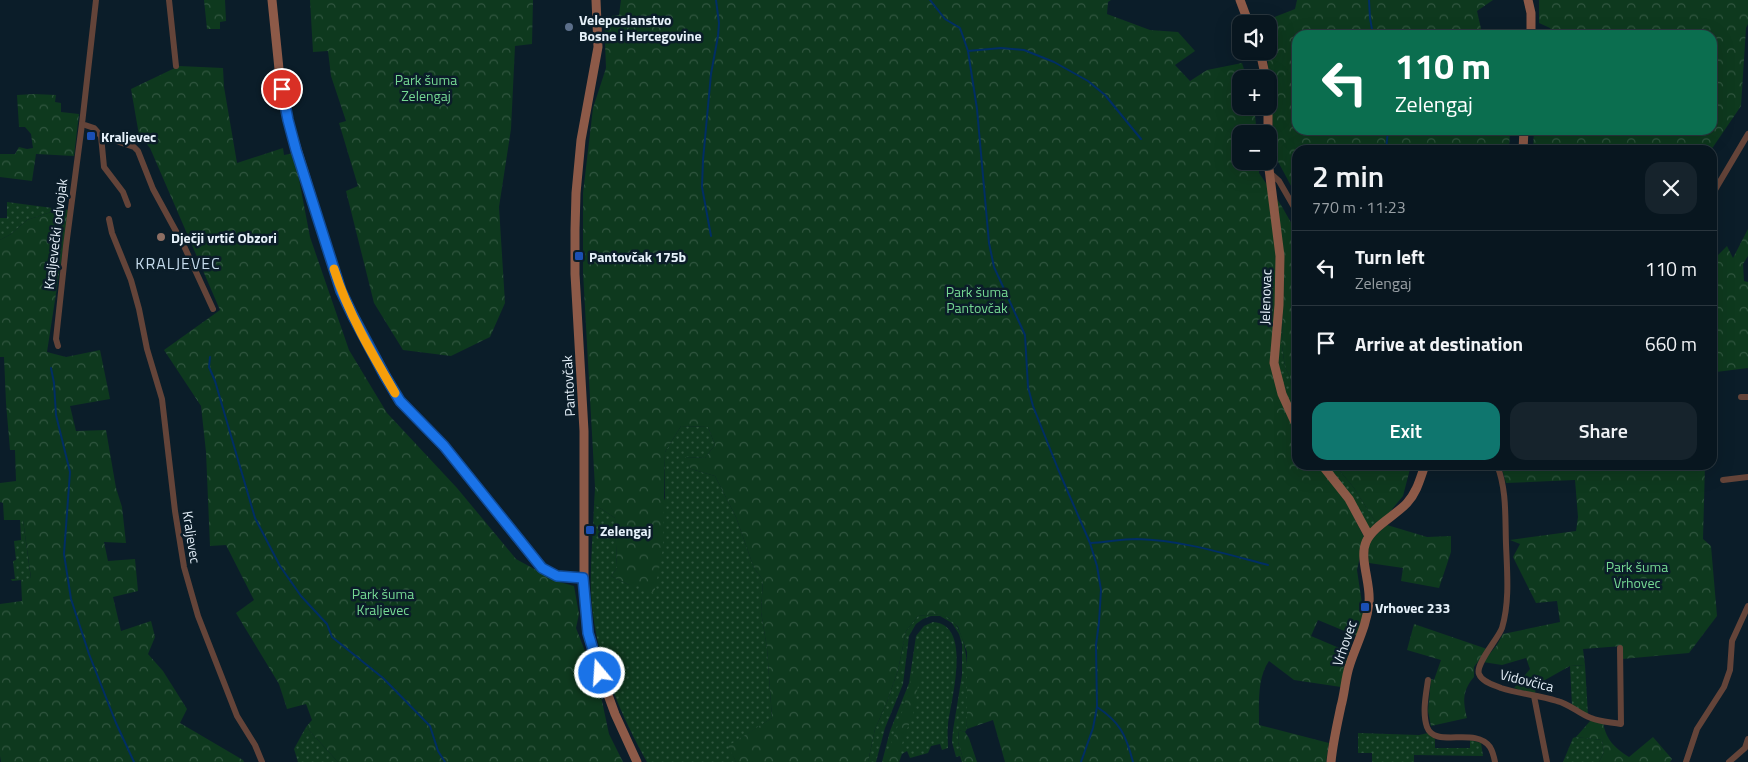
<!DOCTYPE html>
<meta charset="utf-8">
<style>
:root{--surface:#08161f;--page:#16232c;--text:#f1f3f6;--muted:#989fa4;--line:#29353d;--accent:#0f766e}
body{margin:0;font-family:"Titillium Web",sans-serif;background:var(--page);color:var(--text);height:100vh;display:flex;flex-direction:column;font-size:19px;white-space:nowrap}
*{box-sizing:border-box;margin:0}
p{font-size:16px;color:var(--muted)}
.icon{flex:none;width:28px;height:28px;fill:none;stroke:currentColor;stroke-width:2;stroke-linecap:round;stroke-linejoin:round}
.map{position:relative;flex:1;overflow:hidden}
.side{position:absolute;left:1292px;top:145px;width:425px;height:325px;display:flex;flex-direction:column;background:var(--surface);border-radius:15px;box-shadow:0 5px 20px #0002,0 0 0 1px var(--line)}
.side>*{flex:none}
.top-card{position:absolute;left:1292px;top:30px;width:425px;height:105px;border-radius:15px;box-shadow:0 5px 20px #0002,0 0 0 1px var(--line);background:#0b6e4f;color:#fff;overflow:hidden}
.tools{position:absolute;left:1232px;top:15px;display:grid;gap:10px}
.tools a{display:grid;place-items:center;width:45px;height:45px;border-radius:10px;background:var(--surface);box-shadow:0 5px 20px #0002,0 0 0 1px var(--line);font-size:25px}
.pin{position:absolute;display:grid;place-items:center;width:42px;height:42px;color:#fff;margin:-21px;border:2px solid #fff;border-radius:50%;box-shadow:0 1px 5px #0007}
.me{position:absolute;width:55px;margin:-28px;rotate:342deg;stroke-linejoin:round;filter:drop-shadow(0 0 4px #0008)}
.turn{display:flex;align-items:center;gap:18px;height:105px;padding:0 20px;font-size:22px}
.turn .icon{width:65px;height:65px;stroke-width:2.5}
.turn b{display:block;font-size:35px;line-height:42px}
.round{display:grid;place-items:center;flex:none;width:52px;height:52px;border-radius:15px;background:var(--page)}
.summary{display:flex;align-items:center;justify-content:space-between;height:85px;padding:0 20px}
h1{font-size:30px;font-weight:600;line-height:38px}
.cta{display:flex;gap:10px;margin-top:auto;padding:10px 20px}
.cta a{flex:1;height:58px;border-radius:15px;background:var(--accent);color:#fff;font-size:20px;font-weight:600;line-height:58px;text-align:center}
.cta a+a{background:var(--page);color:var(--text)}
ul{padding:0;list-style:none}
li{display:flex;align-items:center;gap:15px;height:75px;padding:0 20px;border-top:1px solid var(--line)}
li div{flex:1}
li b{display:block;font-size:19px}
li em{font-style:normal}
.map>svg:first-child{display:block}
.green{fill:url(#green-dots)}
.forest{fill:url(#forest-crowns)}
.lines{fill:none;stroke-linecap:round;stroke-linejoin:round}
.stream{stroke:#012e64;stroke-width:2}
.street{stroke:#644439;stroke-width:6}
.secondary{stroke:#8d5a48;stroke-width:9}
.route-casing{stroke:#114b97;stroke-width:12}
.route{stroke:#1a73e8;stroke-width:9}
.slow{stroke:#f59e0b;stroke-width:9}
.service-dot{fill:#5c6f8a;stroke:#0b1d29;stroke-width:2}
.transit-dot{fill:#1a4fb4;stroke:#0b1d29;stroke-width:2}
.education-dot{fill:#8d6e63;stroke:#0b1d29;stroke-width:2}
.labels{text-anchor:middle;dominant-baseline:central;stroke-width:5;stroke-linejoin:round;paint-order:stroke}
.poi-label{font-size:14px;font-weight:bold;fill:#e6f1fa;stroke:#0b1d29;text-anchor:start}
.park-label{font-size:14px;fill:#75d893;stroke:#0b1d29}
.street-label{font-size:14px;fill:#e6f1fa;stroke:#0b1d29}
.quarter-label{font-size:16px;letter-spacing:1px;fill:#c4daeb;stroke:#0b1d29}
</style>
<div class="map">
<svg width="1748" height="762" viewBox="0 0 1748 762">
<defs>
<pattern id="green-dots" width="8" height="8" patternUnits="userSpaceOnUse" patternTransform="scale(1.25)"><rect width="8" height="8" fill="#0e391e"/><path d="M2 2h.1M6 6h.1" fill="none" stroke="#315640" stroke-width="1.8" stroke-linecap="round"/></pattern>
<pattern id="forest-crowns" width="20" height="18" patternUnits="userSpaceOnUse" patternTransform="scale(1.25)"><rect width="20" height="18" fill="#0e391e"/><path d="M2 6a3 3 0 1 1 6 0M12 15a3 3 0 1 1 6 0" fill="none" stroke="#315640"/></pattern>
</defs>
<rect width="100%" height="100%" fill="#0b1d29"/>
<g class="green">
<path d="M7,202L60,209L27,220L11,234L0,240V218H7Z"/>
<path d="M1281,251L1284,252L1282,346L1285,367L1290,377L1292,395L1297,406V426L1277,367Z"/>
<path d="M681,426L708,427L715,445L705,458L686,457L691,469L715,476L736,517L754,568L763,580L761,612L767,648L772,718L729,746L736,762H647C622,717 600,667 593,615C588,579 593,541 594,504L615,518L617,568L611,576L629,585L665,498V452Z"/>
<path d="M1324,465H1335L1354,488L1378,526L1370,530Z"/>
<path d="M20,519L23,520L31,579L12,581L11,579H15L13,561L16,560L14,541L21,540Z"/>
<path d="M935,614C940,615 946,616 950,619C974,637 967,702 967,729L965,732L959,730L958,742L964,762H962L960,756L956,757L952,742L953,730L962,675V644L959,634L952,623L940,616H931L923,619L916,624L909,636L903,684L885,728L876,762H868L875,729L887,702L898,670L906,631L918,616Z"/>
<path d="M933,622C973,624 951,700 948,725C947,733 948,740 948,748L942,750L940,744L931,746L928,753L910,758L907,751L902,754L899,762H882L890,731L909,683L916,636L924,626Z"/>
<path d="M1585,665L1588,715L1572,706L1570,666Z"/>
<path d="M306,727L338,762H298L294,749Z"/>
<path d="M1358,733L1419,735L1428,733L1435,739V748H1470V740L1481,743L1483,756L1414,755V762H1372V753H1358Z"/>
<path d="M1576,737L1602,740L1604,752L1599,762H1563L1573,738Z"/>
</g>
<g class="forest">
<path d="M204,0H225L226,21L220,22V29H207Z"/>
<path d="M310,0H533L532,44L515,46L511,129L499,207L505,303L490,337L451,356L403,350L374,303L346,191L358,186L339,123L346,121L331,76L328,51L313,52Z"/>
<path d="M621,0H1111L1108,2L1107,14L1150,30L1178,32L1195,51L1175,65L1190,81L1207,70L1242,63L1247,79H1241V106H1254L1257,134H1241V161H1259V173L1281,205L1297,233V406L1292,395L1290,377L1285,367L1282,346L1284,253L1281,251L1275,342L1288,416L1297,437L1298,465H1319L1345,500L1364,537L1357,570L1364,617L1359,637L1318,620L1311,636L1351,653L1346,667H1343L1345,669L1341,687L1294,680L1269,661C1257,678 1259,704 1259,725L1329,743L1326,762H1005L993,720L967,729V652L958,627L949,618L935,614L918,616L906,631L898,670L887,702L875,729L868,762H736L728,746L772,718L767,648L761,612L763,580L754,568L736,517L715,476L691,469L685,457L705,458L715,445L708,427L681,426L665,452L663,549L654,594L639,584L629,585L611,576L617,568L615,518L594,504L595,488L583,272V193L593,108L606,68L604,17L619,15Z"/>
<path d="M1297,0H1493L1477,11L1482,33L1480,35H1298V130H1510L1509,150H1298L1297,197L1275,156L1267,51H1269V24H1264V21L1295,9Z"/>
<path d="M1539,0H1748V24L1746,28L1741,106L1711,150H1533L1534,130H1712V35H1555L1550,28L1539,23Z"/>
<path d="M179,66L223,68L224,87L237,163L283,148L284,155L294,153L310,237L349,350L387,413L457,488L516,559L556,581L574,586L579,614L576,628L592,669L602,701L609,734L623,762H338L306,727L312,720L306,704L287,709L279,684L236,613L254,600L226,545L210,546L206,452L201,406L164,350L220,310L150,148L139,135L131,89Z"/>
<path d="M34,94L56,95L55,102L61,103V112L79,114L74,156L36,154L32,181L0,177V154H15L19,147L27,149L33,148L31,134L25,127H19L17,95Z"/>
<path d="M60,209L69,210L47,352L66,357L100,350L110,399L70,406L76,431L106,430L116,488L122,507L126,543L104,542L108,561L135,559L138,591L113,597L121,631L151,621L155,637L148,654L163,671L187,709L180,723L243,760L244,762H1L0,756V604L22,601L21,580L31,578L23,520H4L3,503L0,502V483L16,481L15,450H10L6,403L4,357H0V240L11,234L27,220Z"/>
<path d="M1748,229V256L1743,264L1744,281L1748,282V368L1716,372L1713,404V260L1727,246L1733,258Z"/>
<path d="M1335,465H1411L1403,496L1378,526L1354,488Z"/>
<path d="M1501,465H1705L1703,539L1711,546L1717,616L1689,653L1622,659V646L1583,649L1585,665L1570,666L1536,685L1535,694L1514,688L1530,669L1526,658L1502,665L1483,662L1497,645L1503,634L1560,622L1557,601L1536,603L1513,557L1520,544L1510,540L1576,531L1578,517L1575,480L1506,483Z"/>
<path d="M1387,525L1427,537L1451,536V552L1439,588L1401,581L1403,568L1369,563C1366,541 1372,539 1387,525Z"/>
<path d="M1414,624L1487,649L1474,667V677C1462,691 1463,701 1467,718L1431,726L1428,711L1431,679L1434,680L1441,660L1407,650Z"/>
<path d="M913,672L920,674L913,715L904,736L898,762H884L899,723Z"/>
<path d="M1591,720L1603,723C1607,741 1614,747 1629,757L1653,737L1672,759L1670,762H1599L1604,752L1602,740L1576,737Z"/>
<path d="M959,730L965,732L969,738L977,762H964L958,742Z"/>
</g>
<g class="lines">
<g class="stream">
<path d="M930,0L945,19L960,28L968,51L977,109L989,243L994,267L1025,335L1028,387L1033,406L1058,469L1090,543L1097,566L1101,590L1099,622L1096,645L1097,707L1093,728L1081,762"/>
<path d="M1369,0L1370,18L1373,35"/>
<path d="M968,51L1001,48L1024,50L1054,62L1088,81L1105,95L1141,139"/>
<path d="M1386,150L1388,130"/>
<path d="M711,236L702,187L703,160L711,74L718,36L719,23L716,0"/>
<path d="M210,357L209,367L215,381L255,518L280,566L301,596L327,624L332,637L383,678L430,726L438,751L445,762"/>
<path d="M51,368L54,383L56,415L70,472L64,554L71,599L89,654L116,723L134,762"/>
<path d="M1091,543C1106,542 1122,539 1137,539C1181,540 1226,554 1268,565"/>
<path d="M1097,707C1120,722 1126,735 1133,762"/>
</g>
<g class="street">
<path d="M96,0L82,124L94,128L101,136L104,167L123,192L128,205"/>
<path d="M169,0L176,66"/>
<path d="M101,136L134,147L138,151L153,189L184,246L213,309"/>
<path d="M1269,172L1279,181L1298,214"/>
<path d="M1712,195L1748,134"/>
<path d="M109,219L112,233L131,280L139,309L147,349L162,399L175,511L184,567L198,616L237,716L255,745L262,762"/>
<path d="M58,346L56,339L66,246L82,124"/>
<path d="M1741,397H1748"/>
<path d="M1497,465C1507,490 1505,518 1506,544C1507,571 1510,601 1502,628C1498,639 1475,664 1479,674C1482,682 1494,685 1501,688C1519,694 1539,695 1557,701C1570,704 1579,714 1591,718C1600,722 1611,722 1621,724L1620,648"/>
<path d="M1723,480L1748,477"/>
<path d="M1428,680C1426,694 1422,713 1427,727C1435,749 1475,726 1490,747C1493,752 1494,757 1495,762"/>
<path d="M1534,696L1547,762"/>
<path d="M1686,762L1697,729L1724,687L1730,670L1732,641L1748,606"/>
<path d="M1729,762L1745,748L1748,739"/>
</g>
<g class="secondary">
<path d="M272,0L279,69L288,120L341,291L353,316L400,401L444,446L542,568L557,576L583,578"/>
<path d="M596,0L598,47L581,140L576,193L575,230V274L584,431V597L588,633L596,662L615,714L637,762"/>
<path d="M1240,0L1249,24"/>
<path d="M1528,0L1531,13V35"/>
<path d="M1260,51L1266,79"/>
<path d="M1268,106V134"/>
<path d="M1523,150L1524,130"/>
<path d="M1268,161L1280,256L1279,305L1274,363L1282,394L1298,429"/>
<path d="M1322,465L1349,499L1369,536"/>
<path d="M1331,762C1333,742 1337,725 1341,706C1345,692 1345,678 1350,664C1357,643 1367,625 1369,602C1371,584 1359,558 1366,542C1372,527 1396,515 1407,503C1417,492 1420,479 1425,465"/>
</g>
</g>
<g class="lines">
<g class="route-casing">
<path id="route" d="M282,89L288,120L296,150L341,291L353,316L385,376L400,401L444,446L542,568L557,576L583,578L588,633L600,673"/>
</g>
<use href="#route" class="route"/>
<path class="slow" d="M334,269C348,313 372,354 395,393"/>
</g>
<circle class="service-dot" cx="569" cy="27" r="5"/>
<g class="transit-dot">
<rect x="86" y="131" width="10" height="10" rx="2.5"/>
<rect x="574" y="251" width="10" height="10" rx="2.5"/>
<rect x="585" y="525" width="10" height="10" rx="2.5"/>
<rect x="1360" y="602" width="10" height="10" rx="2.5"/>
</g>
<circle class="education-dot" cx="161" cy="237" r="5"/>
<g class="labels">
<g class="poi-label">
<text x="579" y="19">Veleposlanstvo<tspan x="579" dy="16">Bosne i Hercegovine</tspan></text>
<text x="101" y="136">Kraljevec</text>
<text x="171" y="237">Dječji vrtić Obzori</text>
<text x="589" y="256">Pantovčak 175b</text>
<text x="600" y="530">Zelengaj</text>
<text x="1375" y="607">Vrhovec 233</text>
</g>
<g class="park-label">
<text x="426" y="79">Park šuma<tspan x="426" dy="16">Zelengaj</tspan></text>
<text x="977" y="291">Park šuma<tspan x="977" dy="16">Pantovčak</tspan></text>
<text x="1637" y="566">Park šuma<tspan x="1637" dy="16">Vrhovec</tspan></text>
<text x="383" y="593">Park šuma<tspan x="383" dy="16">Kraljevec</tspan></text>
</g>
<g class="street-label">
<text transform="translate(55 234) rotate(-83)">Kraljevečki odvojak</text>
<text transform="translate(1265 297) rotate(-88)">Jelenovac</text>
<text transform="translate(568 386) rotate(-93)">Pantovčak</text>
<text transform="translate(192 537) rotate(81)">Kraljevec</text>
<text transform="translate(1344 643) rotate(-71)">Vrhovec</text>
<text transform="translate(1527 680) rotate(14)">Vidovčica</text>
</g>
<g class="quarter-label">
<text x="178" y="263">KRALJEVEC</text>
</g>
</g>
</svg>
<div class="tools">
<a><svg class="icon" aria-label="sound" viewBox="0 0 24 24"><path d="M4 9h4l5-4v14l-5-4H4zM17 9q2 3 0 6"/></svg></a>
<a>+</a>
<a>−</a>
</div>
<div class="pin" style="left:282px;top:89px;background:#d93025"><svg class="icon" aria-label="arrive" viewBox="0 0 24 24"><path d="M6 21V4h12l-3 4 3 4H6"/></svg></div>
<svg class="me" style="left:600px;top:673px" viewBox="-20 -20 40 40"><circle r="17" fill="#1a73e8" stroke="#fff" stroke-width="3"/><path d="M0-11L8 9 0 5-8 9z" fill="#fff"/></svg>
<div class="top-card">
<div class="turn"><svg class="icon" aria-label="left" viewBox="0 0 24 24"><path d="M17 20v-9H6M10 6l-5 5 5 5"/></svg><div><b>110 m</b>Zelengaj</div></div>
</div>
<section class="side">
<div class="summary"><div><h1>2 min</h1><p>770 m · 11:23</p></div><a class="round"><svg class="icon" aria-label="close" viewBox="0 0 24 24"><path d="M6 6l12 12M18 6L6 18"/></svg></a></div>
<ul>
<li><svg class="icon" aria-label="left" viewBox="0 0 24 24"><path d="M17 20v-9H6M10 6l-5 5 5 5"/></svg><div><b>Turn left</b><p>Zelengaj</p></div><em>110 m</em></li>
<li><svg class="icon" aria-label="arrive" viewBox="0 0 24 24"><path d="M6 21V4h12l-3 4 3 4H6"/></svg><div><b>Arrive at destination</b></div><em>660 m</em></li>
</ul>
<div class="cta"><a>Exit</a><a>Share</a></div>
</section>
</div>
